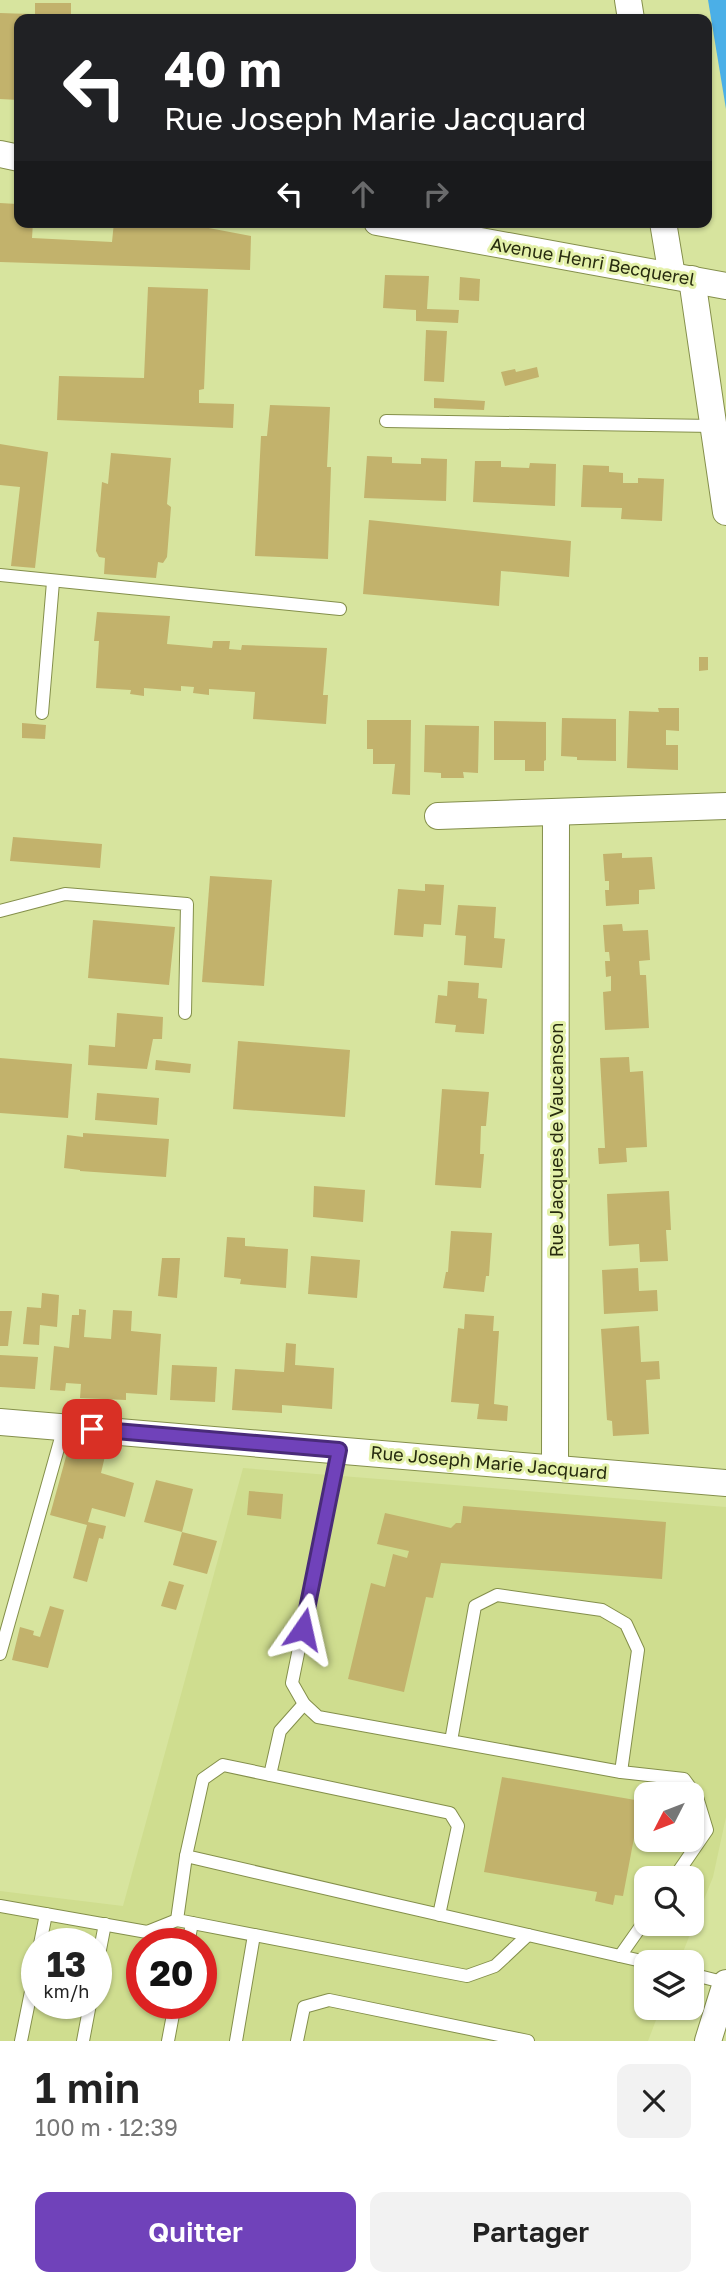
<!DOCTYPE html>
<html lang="fr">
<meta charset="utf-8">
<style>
:root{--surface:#fff;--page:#f2f2f2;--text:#222;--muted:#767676;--accent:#7042ba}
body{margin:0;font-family:"Golos Text",sans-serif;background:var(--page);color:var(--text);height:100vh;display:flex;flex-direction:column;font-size:26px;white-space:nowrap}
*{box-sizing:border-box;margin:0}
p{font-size:23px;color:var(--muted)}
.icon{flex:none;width:38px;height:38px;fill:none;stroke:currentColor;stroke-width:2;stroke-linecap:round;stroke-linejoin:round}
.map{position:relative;height:2041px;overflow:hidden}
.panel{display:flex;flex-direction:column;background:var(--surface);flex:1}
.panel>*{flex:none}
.top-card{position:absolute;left:14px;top:14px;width:698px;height:214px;border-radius:14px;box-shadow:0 2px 5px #0004;background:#202124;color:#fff;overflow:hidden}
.needle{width:46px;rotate:228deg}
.tools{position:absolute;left:634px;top:1782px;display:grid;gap:14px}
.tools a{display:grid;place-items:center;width:70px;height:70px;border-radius:14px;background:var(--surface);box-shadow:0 2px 5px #0004;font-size:35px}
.speed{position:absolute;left:21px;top:1928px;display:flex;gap:14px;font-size:35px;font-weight:700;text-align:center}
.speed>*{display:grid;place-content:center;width:91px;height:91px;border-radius:50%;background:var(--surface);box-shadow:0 2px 5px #0004;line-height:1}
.speed small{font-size:18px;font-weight:400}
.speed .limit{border:10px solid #d22;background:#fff;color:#111}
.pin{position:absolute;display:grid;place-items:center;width:60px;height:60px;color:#fff;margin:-30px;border-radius:14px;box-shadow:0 4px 10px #0006}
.me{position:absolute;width:77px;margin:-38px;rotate:11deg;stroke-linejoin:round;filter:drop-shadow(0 0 5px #0008)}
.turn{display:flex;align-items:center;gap:24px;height:147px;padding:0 35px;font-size:32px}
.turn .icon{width:91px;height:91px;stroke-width:2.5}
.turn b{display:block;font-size:49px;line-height:60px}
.lanes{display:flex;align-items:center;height:66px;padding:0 35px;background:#0003;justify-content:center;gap:35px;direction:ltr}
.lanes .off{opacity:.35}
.round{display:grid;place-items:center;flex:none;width:74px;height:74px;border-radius:14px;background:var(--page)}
.headline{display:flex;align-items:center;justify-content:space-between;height:119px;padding:0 35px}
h1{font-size:42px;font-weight:600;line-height:52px}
.button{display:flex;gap:14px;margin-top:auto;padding:14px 35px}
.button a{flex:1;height:80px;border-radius:14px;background:var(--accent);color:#fff;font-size:28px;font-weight:600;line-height:80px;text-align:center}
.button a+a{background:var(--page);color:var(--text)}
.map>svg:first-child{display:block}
.built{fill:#cfdd8f;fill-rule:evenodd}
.water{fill:#4bafe7}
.building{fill:#c2b26c}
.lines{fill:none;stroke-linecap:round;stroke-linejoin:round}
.lane-casing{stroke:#848f4b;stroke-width:14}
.street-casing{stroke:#848f4b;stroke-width:28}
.lane{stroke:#fff;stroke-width:12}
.street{stroke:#fff;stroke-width:26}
.route-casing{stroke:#492b79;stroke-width:18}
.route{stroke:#7042ba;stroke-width:12}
.labels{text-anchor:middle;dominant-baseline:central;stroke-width:6;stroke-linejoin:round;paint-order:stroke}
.street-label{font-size:18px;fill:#272b0f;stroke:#e4f1aa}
</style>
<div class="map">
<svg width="726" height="2041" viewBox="0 0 726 2041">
<rect width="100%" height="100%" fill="#d7e49e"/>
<path class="built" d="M243,1468L726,1507V1817L713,1877L679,1962H646V2007H661L648,2041H0V1891L123,1906ZM646,1794H691V1839H646ZM646,1878H691V1923H646ZM37,1944H96V2004H37ZM142,1944H201V2004H142Z"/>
<path class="water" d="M708,0H726V109Z"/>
<g class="building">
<rect x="35" y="3" width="36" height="16"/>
<path d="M0,13L30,14V19H19V100L0,99Z"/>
<path d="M0,203L17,204L16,216H19V222H33L32,238L112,242L114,222H177L251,236L250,270L0,262Z"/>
<path d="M385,275L429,276L427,309L459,310L458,323L416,321V310L383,308Z"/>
<path d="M460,277L480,279L479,301L459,300Z"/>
<path d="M148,287L208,289L204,389L199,390V403L234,404L233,428L57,420L59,376L144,378Z"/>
<path d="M426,330L447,331L444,382L424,381Z"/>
<path d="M537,367L539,377L505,386L501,372L515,369L516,372Z"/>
<path d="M434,398L485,401L484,410L434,408Z"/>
<path d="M270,405L330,407L327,467H331L328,559L255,556L261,436H267Z"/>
<path d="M0,444L48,452L35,568L11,566L20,487L0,485Z"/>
<path d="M111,453L171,458L167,504L171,507L167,557L163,563L158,562L156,578L104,574L105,558L99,557L96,551L102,482L108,484Z"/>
<path d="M367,456L392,457V463L421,464V458L447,459L446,501L364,498Z"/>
<path d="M475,461H501V467L529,468L530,463L556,464L555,506L473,502Z"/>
<path d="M583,465L609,466V472L623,473V483H638V478L664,479L662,521L621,519L622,508L581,507Z"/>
<path d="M369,520L571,541L569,577L501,571L499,606L363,594Z"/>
<path d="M97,612L170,616L167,644L212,648L213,641H230L229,649L241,650L242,645L327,648L323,695H328L326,724L253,719L255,692L209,689V695L193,693L194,687L181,686V691L144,688V696L130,694L131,690L96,688L99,641H94Z"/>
<path d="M699,657H708V670L699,671Z"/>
<path d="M658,708H679V731L666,730V745H678V770L627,768L629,711L659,712Z"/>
<path d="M562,718L616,719V761L577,760V757L561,756Z"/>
<path d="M367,720H411L410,795L392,794L395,764H373V749H367Z"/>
<path d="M494,721L546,722V760L544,761V771H525V760H494Z"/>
<path d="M22,723L46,725L45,739L22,738Z"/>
<path d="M425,725L479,726L478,773L463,772L464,778H441V773L424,772Z"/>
<path d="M13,837L102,844L100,868L10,861Z"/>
<path d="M622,853V858L652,857L655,889L639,890V904L606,906L605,890H609V881H605L603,854Z"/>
<path d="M210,876L272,880L264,986L202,982Z"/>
<path d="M425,884L444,885L441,925L424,924L423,937L394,935L398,889L425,891Z"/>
<path d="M458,905L496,907L494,938L505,939L502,968L464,965L466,936L455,935Z"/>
<path d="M93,920L175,927L169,985L88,978Z"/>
<path d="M622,924L623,931L648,930L650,960L639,961L640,975H646L649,1028L605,1030L603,992L611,991V976L606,977L605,961H610L609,952H605L603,925Z"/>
<path d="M448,981L479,983L478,998L487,999L484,1034L455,1032L456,1025L435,1023L438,995L447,996Z"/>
<path d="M117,1013L163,1017L162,1039H153L147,1069L88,1065L89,1045L115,1047Z"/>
<path d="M238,1041L350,1050L345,1117L233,1109Z"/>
<path d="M629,1057L630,1072L643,1071L647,1147L626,1148L627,1162L599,1164L598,1148H605L600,1058Z"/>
<path d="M0,1058L72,1064L68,1118L0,1113Z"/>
<path d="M156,1060L191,1064L190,1073L155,1070Z"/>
<path d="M442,1089L489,1092L486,1126H481L480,1154H484L481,1188L435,1185Z"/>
<path d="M97,1093L159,1098L157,1125L95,1120Z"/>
<path d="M83,1133L169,1139L166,1177L80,1171V1170L64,1168L67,1135L83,1137Z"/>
<path d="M314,1186L365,1190L363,1222L313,1217Z"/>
<path d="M669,1191L671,1230H666L668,1261L640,1262L639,1244L609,1246L607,1194Z"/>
<path d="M451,1231L492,1233L489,1276H486L484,1292L443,1288L446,1272H448Z"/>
<path d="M227,1237L245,1238V1246L288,1249L286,1288L240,1284L241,1279L224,1277Z"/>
<path d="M311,1256L360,1260L357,1298L308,1294Z"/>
<path d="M162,1258H180L177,1298L158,1296Z"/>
<path d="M638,1268L639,1291L657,1290L658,1311L604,1314L602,1270Z"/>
<path d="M42,1293L59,1295L57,1327L40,1325L39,1345L23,1344L27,1307L41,1308Z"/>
<path d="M79,1309L86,1310L84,1337L111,1339L113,1310L132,1311L131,1331L161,1334L157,1395L126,1393V1400L80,1398L81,1384L66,1383L65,1391L50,1390L54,1346L69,1348L72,1315H79Z"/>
<path d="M0,1311H12L8,1346H0Z"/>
<path d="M465,1314L494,1316L493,1331H499L494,1404L508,1406L507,1421L477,1419L479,1404L451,1402L458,1328L464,1329Z"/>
<path d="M639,1326L641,1362L659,1361L660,1379L646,1380L649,1434L613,1436L612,1421L607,1420L601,1329Z"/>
<path d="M286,1343L296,1344L295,1365L334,1368L332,1409L282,1405V1413L232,1410L235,1369L284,1372Z"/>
<path d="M0,1355L38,1357L35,1389L0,1387Z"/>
<path d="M172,1365L217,1367L215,1402L170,1400Z"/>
<path d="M67,1453L105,1456L101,1473L134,1483L125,1517L92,1508L88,1522L106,1526L103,1539L99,1538L87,1582L73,1578L87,1525L50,1515Z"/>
<path d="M156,1480L193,1489L182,1532L144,1522Z"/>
<path d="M249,1491L283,1494L281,1519L247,1515Z"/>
<path d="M463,1506L666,1522L662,1579L441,1563L433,1598L426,1597L404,1692L348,1679L371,1583L385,1587L393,1554L407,1558L409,1551L377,1544L385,1513L451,1528L456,1523H461Z"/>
<path d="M182,1532L217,1541L207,1574L173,1565Z"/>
<path d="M169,1581L184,1585L176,1610L161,1606Z"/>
<path d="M50,1606L64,1610L48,1668L12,1660L20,1627L34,1631L33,1635L40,1637Z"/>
<path d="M502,1777L641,1801L623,1896L615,1895L613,1905L595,1901L597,1892L484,1872Z"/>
</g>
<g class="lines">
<g class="lane-casing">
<g id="lane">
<path d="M386,421L713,426"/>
<path d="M0,575L340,609"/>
<path d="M42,713L53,582"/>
<path d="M0,911L65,894L187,904L185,1013"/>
<path d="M339,1450L292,1683L304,1704L318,1717L621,1772L638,1650L626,1624L602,1610L497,1595L475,1606L451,1741"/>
<path d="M0,1654L64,1427"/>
<path d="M621,1772L684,1779L697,1797L707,1830L674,1878"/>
<path d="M270,1775L280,1731L304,1704"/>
<path d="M186,1856L177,1920L467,1976L495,1966L528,1935"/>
<path d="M0,1906L147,1932L177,1920"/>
<path d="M439,1915L458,1826L450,1813L223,1765L203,1779L186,1856C339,1892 493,1927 646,1962"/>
<path d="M40,1944L46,1914"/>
<path d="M188,1944L192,1923"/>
<path d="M620,1956L646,1919"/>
<path d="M96,1970L105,1924"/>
<path d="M691,1974L726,1983"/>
<path d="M21,2041L37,1962"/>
<path d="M83,2041L90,2004"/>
<path d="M168,2041L175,2004"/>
<path d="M236,2041L254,1935"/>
<path d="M297,2041L304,2007L329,2000L528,2041"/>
</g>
</g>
<g class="street-casing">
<g id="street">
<path d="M628,0L631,19"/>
<path d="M0,154L19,158"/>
<path d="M377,222L726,286"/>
<path d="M663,222L672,276"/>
<path d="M692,279L726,512"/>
<path d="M438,816L726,806"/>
<path d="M0,1422L726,1483"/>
<path d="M555,1468L556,812"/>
<path d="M708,2041L726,1983"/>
</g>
</g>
<use href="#lane" class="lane"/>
<use href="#street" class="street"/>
</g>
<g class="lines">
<g class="route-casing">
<path id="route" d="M92,1429L339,1450L303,1629"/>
</g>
<use href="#route" class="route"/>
</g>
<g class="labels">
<g class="street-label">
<text transform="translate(593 261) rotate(10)">Avenue Henri Becquerel</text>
<text transform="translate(556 1140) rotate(-90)">Rue Jacques de Vaucanson</text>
<text transform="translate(489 1462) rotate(5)">Rue Joseph Marie Jacquard</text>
</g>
</g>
</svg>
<div class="tools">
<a><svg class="needle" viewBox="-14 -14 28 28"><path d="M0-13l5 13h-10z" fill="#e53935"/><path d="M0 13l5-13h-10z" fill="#767676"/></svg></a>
<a><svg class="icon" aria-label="search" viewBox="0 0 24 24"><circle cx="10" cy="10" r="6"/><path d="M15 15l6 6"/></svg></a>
<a><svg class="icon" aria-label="layers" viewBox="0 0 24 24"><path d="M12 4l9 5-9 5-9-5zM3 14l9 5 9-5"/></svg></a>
</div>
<div class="speed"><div>13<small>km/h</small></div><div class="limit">20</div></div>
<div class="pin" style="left:92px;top:1429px;background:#d93025"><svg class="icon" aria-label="arrive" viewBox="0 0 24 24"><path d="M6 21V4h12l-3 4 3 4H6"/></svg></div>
<svg class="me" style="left:303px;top:1629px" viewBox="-20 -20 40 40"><path d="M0-17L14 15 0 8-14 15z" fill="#7042ba" stroke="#fff" stroke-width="4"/></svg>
<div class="top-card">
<div class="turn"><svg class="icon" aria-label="left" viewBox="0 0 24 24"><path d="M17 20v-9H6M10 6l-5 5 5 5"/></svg><div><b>40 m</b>Rue Joseph Marie Jacquard</div></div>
<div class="lanes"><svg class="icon" aria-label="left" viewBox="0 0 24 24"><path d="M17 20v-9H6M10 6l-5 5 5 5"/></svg><svg class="icon off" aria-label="ahead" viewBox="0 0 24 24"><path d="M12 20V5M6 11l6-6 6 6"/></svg><svg class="icon off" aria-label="right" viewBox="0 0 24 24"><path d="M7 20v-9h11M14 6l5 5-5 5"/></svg></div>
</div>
</div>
<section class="panel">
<div class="headline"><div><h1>1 min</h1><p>100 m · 12:39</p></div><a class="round"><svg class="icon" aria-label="close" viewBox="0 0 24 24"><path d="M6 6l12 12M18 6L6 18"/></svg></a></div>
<div class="button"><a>Quitter</a><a>Partager</a></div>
</section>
